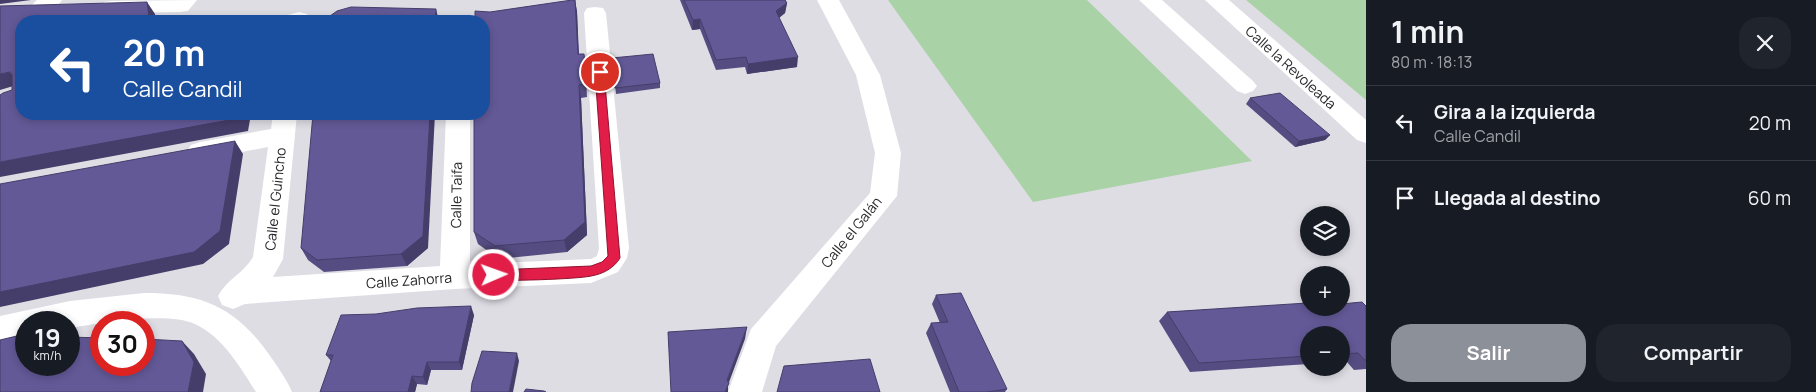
<!DOCTYPE html>
<html lang="es">
<meta charset="utf-8">
<style>
:root{--surface:#171b24;--page:#20242c;--text:#f1f3f6;--muted:#9ea1a6;--line:#363941;--accent:#8c9099}
body{margin:0;font-family:Manrope,sans-serif;background:var(--page);color:var(--text);height:100vh;display:flex;flex-direction:column;font-size:19px;white-space:nowrap}
*{box-sizing:border-box;margin:0}
p{font-size:16px;color:var(--muted)}
.icon{flex:none;width:28px;height:28px;fill:none;stroke:currentColor;stroke-width:2;stroke-linecap:round;stroke-linejoin:round}
.map{position:relative;flex:1;overflow:hidden}
.drawer{display:flex;flex-direction:column;background:var(--surface);width:450px}
.drawer>*{flex:none}
.guide{position:absolute;left:15px;top:15px;width:475px;height:105px;border-radius:20px;box-shadow:0 2px 8px #0003;background:#1a4fa0;color:#fff;overflow:hidden}
.fabs{position:absolute;left:1300px;top:206px;display:grid;gap:10px}
.fabs a{display:grid;place-items:center;width:50px;height:50px;border-radius:50%;background:var(--surface);box-shadow:0 2px 8px #0003;font-size:25px}
.speed{position:absolute;left:15px;top:311px;display:flex;gap:10px;font-size:25px;font-weight:700;text-align:center}
.speed>*{display:grid;place-content:center;width:65px;height:65px;border-radius:50%;background:var(--surface);box-shadow:0 2px 8px #0003;line-height:1}
.speed small{font-size:12px;font-weight:400}
.speed .limit{border:8px solid #d22;background:#fff;color:#111}
.pin{position:absolute;display:grid;place-items:center;width:42px;height:42px;color:#fff;margin:-21px;border:2px solid #fff;border-radius:50%;box-shadow:0 1px 5px #0007}
.me{position:absolute;width:55px;margin:-28px;rotate:88deg;stroke-linejoin:round;filter:drop-shadow(0 0 4px #0008)}
.turn{display:flex;align-items:center;gap:18px;height:105px;padding:0 25px;font-size:22px}
.turn .icon{width:65px;height:65px;stroke-width:2.5}
.turn b{display:block;font-size:35px;line-height:42px}
.round{display:grid;place-items:center;flex:none;width:52px;height:52px;border-radius:20px;background:var(--page)}
.head{display:flex;align-items:center;justify-content:space-between;height:85px;padding:0 25px}
h1{font-size:30px;font-weight:700;line-height:38px}
.action{display:flex;gap:10px;margin-top:auto;padding:10px 25px}
.action a{flex:1;height:58px;border-radius:20px;background:var(--accent);color:#fff;font-size:20px;font-weight:700;line-height:58px;text-align:center}
.action a+a{background:var(--page);color:var(--text)}
ul{padding:0;list-style:none}
li{display:flex;align-items:center;gap:15px;height:75px;padding:0 25px;border-top:1px solid var(--line)}
li div{flex:1}
li b{display:block;font-size:19px}
li em{font-style:normal}
main{display:flex;flex:1;min-height:0}
.map>svg:first-child{display:block}
.green{fill:#aad2a7}
.lines{fill:none;stroke-linecap:round;stroke-linejoin:round}
.minor{fill:#fff;fill-rule:evenodd}
.wall{fill:#554d82}
.shaded-wall{fill:#453e6a}
.building{fill:#635997;stroke:#453e6a}
.route{fill:#e11d48;stroke:#92132f}
.labels{text-anchor:middle;dominant-baseline:central;stroke-width:5;stroke-linejoin:round;paint-order:stroke}
.street-label{font-size:14px;fill:#29282b;stroke:#fff}
</style>
<main>
<div class="map">
<svg width="1366" height="392" viewBox="0 0 1366 392">
<rect width="100%" height="100%" fill="#dedde4"/>
<g class="green">
<path d="M888,0H1087L1252,161L1033,202Z"/>
<path d="M1246,0H1366V100Z"/>
</g>
<g class="lines">
<g class="minor">
<path d="M37,0H62C55,10 45,14 33,12L30,7Z"/>
<path d="M197,0L188,11L180,12L112,13L104,12L101,7L104,2L112,1Z"/>
<path d="M817,0H839L880,75L901,153L897,196L776,346L762,392H728L751,329L870,193L875,153L856,75Z"/>
<path d="M1139,0H1162L1253,81L1257,86L1253,91L1245,94L1237,91Z"/>
<path d="M1205,0H1229L1366,120V143L1357,140Z"/>
<path d="M595,7L603,8L606,13L629,248L627,258L618,272L591,283L455,289L245,304L233,309L222,305L218,296C226,280 244,273 253,257L268,147L200,160L191,157L187,151L191,145L200,142L271,129L273,114H297L283,259L273,277L440,266L446,114H470V264L591,259L597,256L599,248L584,13L587,8Z"/>
<path d="M299,12L307,14L309,21H281L284,16Z"/>
<path d="M144,293C201,293 234,306 268,353C277,366 286,378 292,392H256C240,367 223,337 195,324C167,311 99,323 69,328V322H26V338L0,344V316L70,301Z"/>
</g>
</g>
<g class="wall">
<path d="M575,0L577,12L579,54H584L587,97L581,98L587,235L567,252L499,259L478,244L474,232Z"/>
<path d="M680,0H785L787,3L785,13L779,18L797,67L747,74L745,67L716,70L700,29L692,30Z"/>
<path d="M612,58L660,83V88L616,94Z"/>
<path d="M1250,98L1330,135L1325,140L1295,147L1246,104Z"/>
<path d="M301,248H428L407,266L324,272L308,260Z"/>
<path d="M936,295L1007,389L1005,392H950L926,333L931,323H940L932,304Z"/>
<path d="M1305,300L1366,306V369L1354,370L1347,362H1341V335H1309V364L1190,372L1159,321L1167,312L1301,304Z"/>
<path d="M474,315L462,370H431L427,385L417,384L415,392H320L331,361L326,355Z"/>
</g>
<g class="shaded-wall">
<path d="M0,0H31L0,4Z"/>
<path d="M575,0L577,12L579,67L578,54Z"/>
<path d="M147,2L155,14L156,21H121Z"/>
<path d="M787,3L785,13L775,21L776,11Z"/>
<path d="M436,9L439,21H435Z"/>
<path d="M700,19V29L692,30L693,20Z"/>
<path d="M584,54L586,66L587,97L586,84Z"/>
<path d="M798,57L797,67L747,74L748,64Z"/>
<path d="M10,72L20,84L0,90V74Z"/>
<path d="M579,85L581,98L587,235L567,252L564,240Z"/>
<path d="M241,114H251L248,131L0,177V162Z"/>
<path d="M430,114H435L428,248L407,266L401,254Z"/>
<path d="M1330,135L1325,140L1295,147L1299,141Z"/>
<path d="M235,141L243,154L229,244L203,264L0,307V292Z"/>
<path d="M471,306L474,315L462,370L459,362Z"/>
<path d="M747,327L745,339L728,385V392H725L727,380Z"/>
<path d="M182,341L194,354L206,374L203,392H188Z"/>
<path d="M517,353L519,361L513,392H509Z"/>
<path d="M427,362L431,370L427,385L423,377Z"/>
<path d="M412,376L417,384L415,392H408Z"/>
</g>
<g class="building">
<path d="M572,0H575L578,54H584L586,84L579,85L585,222L564,240L495,246L474,232V114H484V21H475V11L490,12Z"/>
<path d="M684,0H785L787,3L776,11L798,57L748,64L746,57L716,60L700,19L693,20Z"/>
<path d="M147,2L149,17L121,21H21V114H241L240,118L0,162V95L3,93L12,90V73L10,72L0,74V6Z"/>
<path d="M351,7L436,9L435,21H323L337,11Z"/>
<path d="M653,54L660,83L615,88L612,58Z"/>
<path d="M1280,93L1330,135L1299,141L1250,98Z"/>
<path d="M313,114H430L423,236L401,254L317,260L301,248Z"/>
<path d="M235,141L220,231L194,252L0,292V184Z"/>
<path d="M961,293L1007,389L987,392H959L931,323L948,322L936,295Z"/>
<path d="M1305,300H1309V308H1341V304L1362,302L1366,306V361L1358,353L1341,354V335H1309V356L1199,363L1167,312L1307,303Z"/>
<path d="M471,306L459,362H427L423,377L412,376L408,392H320L333,355H326L341,315L376,314L417,308Z"/>
<path d="M747,327L727,380L729,383L725,392H671L668,332Z"/>
<path d="M21,335L26,336V365H69V337L101,338V365H144V339L182,341L194,362L188,392H0V340Z"/>
<path d="M482,351L517,353L509,392H471L472,383Z"/>
<path d="M870,359L880,392H777L784,366Z"/>
<path d="M526,389L544,391L546,392H524Z"/>
</g>
<path class="route" d="M600,69L604,72L620,258C614,268 603,274 591,276C579,279 499,282 489,279L487,275L494,270L591,266L602,262L608,256L595,72Z"/>
<g class="labels">
<g class="street-label">
<text transform="translate(1291 67) rotate(42)">Calle la Revoleada</text>
<text transform="translate(456 195) rotate(-89)">Calle Taifa</text>
<text transform="translate(275 199) rotate(-84)">Calle el Guincho</text>
<text transform="translate(851 232) rotate(-51)">Calle el Galán</text>
<text transform="translate(409 280) rotate(-4)">Calle Zahorra</text>
</g>
</g>
</svg>
<div class="fabs">
<a><svg class="icon" aria-label="layers" viewBox="0 0 24 24"><path d="M12 4l9 5-9 5-9-5zM3 14l9 5 9-5"/></svg></a>
<a>+</a>
<a>−</a>
</div>
<div class="speed"><div>19<small>km/h</small></div><div class="limit">30</div></div>
<div class="pin" style="left:600px;top:72px;background:#d93025"><svg class="icon" aria-label="arrive" viewBox="0 0 24 24"><path d="M6 21V4h12l-3 4 3 4H6"/></svg></div>
<svg class="me" style="left:494px;top:275px" viewBox="-20 -20 40 40"><circle r="17" fill="#e11d48" stroke="#fff" stroke-width="3"/><path d="M0-11L8 9 0 5-8 9z" fill="#fff"/></svg>
<div class="guide">
<div class="turn"><svg class="icon" aria-label="left" viewBox="0 0 24 24"><path d="M17 20v-9H6M10 6l-5 5 5 5"/></svg><div><b>20 m</b>Calle Candil</div></div>
</div>
</div>
<section class="drawer">
<div class="head"><div><h1>1 min</h1><p>80 m · 18:13</p></div><a class="round"><svg class="icon" aria-label="close" viewBox="0 0 24 24"><path d="M6 6l12 12M18 6L6 18"/></svg></a></div>
<ul>
<li><svg class="icon" aria-label="left" viewBox="0 0 24 24"><path d="M17 20v-9H6M10 6l-5 5 5 5"/></svg><div><b>Gira a la izquierda</b><p>Calle Candil</p></div><em>20 m</em></li>
<li><svg class="icon" aria-label="arrive" viewBox="0 0 24 24"><path d="M6 21V4h12l-3 4 3 4H6"/></svg><div><b>Llegada al destino</b></div><em>60 m</em></li>
</ul>
<div class="action"><a>Salir</a><a>Compartir</a></div>
</section>
</main>
